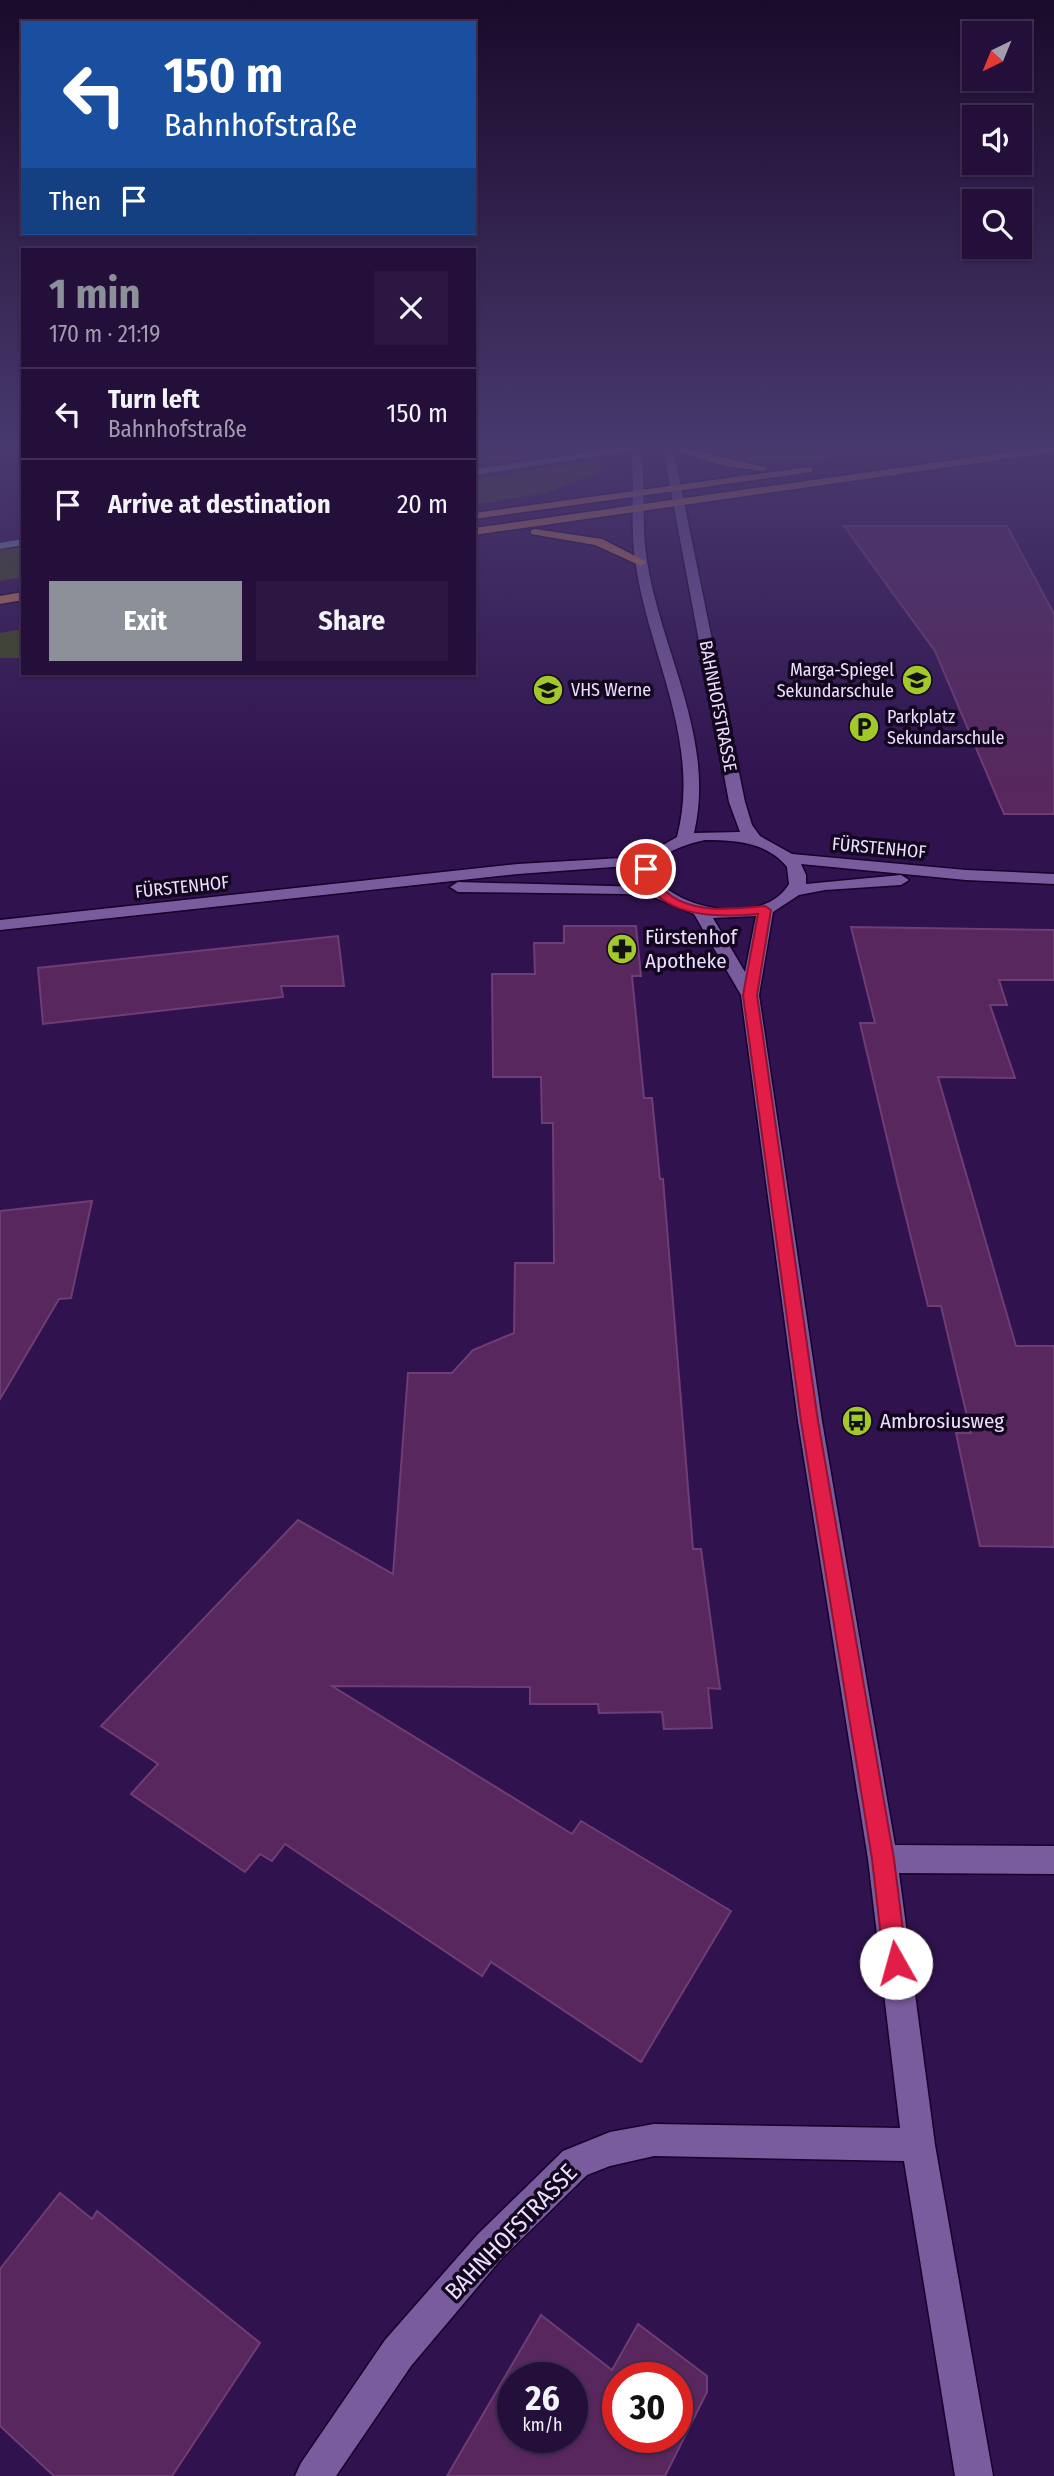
<!DOCTYPE html>
<meta charset="utf-8">
<style>
:root{--surface:#240e3a;--page:#2c1742;--text:#f1f3f6;--muted:#a39caf;--line:#412e54;--accent:#8c9099}
body{margin:0;font-family:"Fira Sans Condensed",sans-serif;background:var(--page);color:var(--text);height:100vh;display:flex;flex-direction:column;font-size:26px;white-space:nowrap}
*{box-sizing:border-box;margin:0}
p{font-size:23px;color:var(--muted)}
.icon{flex:none;width:38px;height:38px;fill:none;stroke:currentColor;stroke-width:2;stroke-linecap:round;stroke-linejoin:round}
.map{position:relative;flex:1;overflow:hidden}
.panel{position:absolute;left:21px;top:248px;width:455px;height:427px;display:flex;flex-direction:column;background:var(--surface);border-radius:0px;box-shadow:0 2px 5px #0004,0 0 0 2px var(--line)}
.panel>*{flex:none}
.guide{position:absolute;left:21px;top:21px;width:455px;height:214px;border-radius:0px;box-shadow:0 2px 5px #0004,0 0 0 2px var(--line);background:#1a4fa0;color:#fff;overflow:hidden}
.needle{width:46px;rotate:223deg}
.fabs{position:absolute;left:962px;top:21px;display:grid;gap:14px}
.fabs a{display:grid;place-items:center;width:70px;height:70px;border-radius:0px;background:var(--surface);box-shadow:0 2px 5px #0004,0 0 0 2px var(--line);font-size:35px}
.speed{position:absolute;left:497px;top:2362px;display:flex;gap:14px;font-size:35px;font-weight:700;text-align:center}
.speed>*{display:grid;place-content:center;width:91px;height:91px;border-radius:50%;background:var(--surface);box-shadow:0 2px 5px #0004,0 0 0 2px var(--line);line-height:1}
.speed small{font-size:18px;font-weight:400}
.speed .limit{border:10px solid #d22;background:#fff;color:#111}
.pin{position:absolute;display:grid;place-items:center;width:60px;height:60px;color:#fff;margin:-30px;border:4px solid #fff;border-radius:50%;box-shadow:0 2px 7px #0007}
.me{position:absolute;width:77px;margin:-38px;rotate:353deg;stroke-linejoin:round;filter:drop-shadow(0 0 5px #0008)}
.turn{display:flex;align-items:center;gap:24px;height:147px;padding:0 28px;font-size:32px}
.turn .icon{width:91px;height:91px;stroke-width:2.5}
.turn b{display:block;font-size:49px;line-height:60px}
.then{display:flex;align-items:center;height:66px;padding:0 28px;background:#0003;gap:14px;font-size:26px}
.round{display:grid;place-items:center;flex:none;width:74px;height:74px;border-radius:0px;background:var(--page)}
.headline{display:flex;align-items:center;justify-content:space-between;height:119px;padding:0 28px}
h1{font-size:42px;font-weight:700;line-height:52px;color:var(--accent)}
.primary-button{display:flex;gap:14px;margin-top:auto;padding:14px 28px}
.primary-button a{flex:1;height:80px;border-radius:0px;background:var(--accent);color:#fff;font-size:28px;font-weight:700;line-height:80px;text-align:center}
.primary-button a+a{background:var(--page);color:var(--text)}
ul{padding:0;list-style:none}
li{display:flex;align-items:center;gap:21px;height:91px;padding:0 28px;border-top:2px solid var(--line)}
li div{flex:1}
li b{display:block;font-size:26px}
li em{font-style:normal}
.map>svg:first-child{display:block}
.green{fill:#3d4d12}
.lines{fill:none;stroke-linecap:round;stroke-linejoin:round}
.stream{fill:#6c9c9e;fill-rule:evenodd}
.building{fill:#57275d;stroke:#6f3d75;stroke-width:2;fill-rule:evenodd}
.minor-casing{stroke:#16012b;stroke-width:3}
.major-casing{stroke:#16012b;stroke-width:3}
.minor{fill:#795c9e;fill-rule:evenodd}
.major{fill:#c67f52;fill-rule:evenodd}
.route{fill:#e11d48;stroke:#92132f;stroke-width:2}
.labels{text-anchor:middle;dominant-baseline:central;stroke-width:7;stroke-linejoin:round;paint-order:stroke}
.far-poi-label{font-size:18px;fill:#ebdffd;stroke:#130720;text-anchor:start}
.far-street-label{font-size:18px;fill:#ebdffd;stroke:#130720}
.poi-label{font-size:21px;fill:#ebdffd;stroke:#130720;text-anchor:start}
.near-street-label{font-size:24px;fill:#ebdffd;stroke:#130720}
</style>
<div class="map">
<svg width="1054" height="2476" viewBox="0 0 1054 2476">
<rect width="100%" height="100%" fill="#30124e"/>
<g class="green">
<path d="M474,448H585L474,465Z"/>
<path d="M713,448H895C841,455 761,477 713,448Z"/>
<path d="M601,460L602,467L596,473L546,493L474,505V479Z"/>
<path d="M23,547V577L0,581V550Z"/>
<path d="M23,629V658H0V633Z"/>
</g>
<g class="lines">
<g class="stream">
<path d="M623,448H647L474,475V469Z"/>
<path d="M23,539V545L0,549V543Z"/>
</g>
</g>
<g class="building">
<path d="M844,526H1007L1054,614V814H1004L935,651Z"/>
<path d="M564,926H636L641,976H632L644,1098H652L660,1179H663L693,1549H701L720,1689L708,1688L712,1728L664,1729L662,1712L599,1713L598,1704H530V1687L332,1686L572,1834L581,1821L731,1911L641,2062L491,1962L482,1976L285,1844L272,1861L260,1854L245,1872L131,1794L158,1764L101,1726L298,1520L393,1574L408,1373H452L473,1350L514,1333L515,1263H554L553,1123H542L541,1077H493L492,974H535L534,943H564Z"/>
<path d="M851,927L1054,930V980H999L1007,1005H990L1015,1078L938,1077L1016,1346H1054V1547L980,1546L956,1433H971L941,1306H928L898,1185L860,1023H875Z"/>
<path d="M338,936L344,986H281L283,997L43,1024L38,968Z"/>
<path d="M92,1201L71,1298L59,1299L0,1399V1211Z"/>
<path d="M60,2193L92,2219L97,2211L260,2343L172,2476H54L0,2426V2269Z"/>
<path d="M541,2315L612,2370L638,2324L707,2376V2392L665,2476H447ZM513,2378H572V2438H513ZM618,2378H677V2438H618Z"/>
</g>
<g class="lines">
<g class="minor-casing">
<path id="minor" d="M631,448H641C646,485 641,524 647,561C661,651 716,739 694,833L740,832L729,802L663,448H673L745,802L752,825L760,836L792,854L966,870L1054,874V884L966,880L801,864L806,875V884L901,875L909,880L901,885L825,890L799,895L773,912L759,995L822,1421L895,1845L1054,1846V1874L899,1873L935,2145L993,2476H955L904,2161L654,2156L610,2166L587,2175L502,2258L411,2366L336,2476H295L301,2463L385,2340L478,2234L563,2151L610,2132L654,2124L900,2128L868,1859L798,1421L741,995L694,914L656,898L626,894L458,892L450,887L458,882L646,887L638,871L640,865L518,874L0,930V920L518,864L621,858L646,855L677,837C702,741 648,654 635,560C630,523 635,485 631,448ZM705,840C735,840 767,842 787,867L789,884C749,951 572,869 705,840ZM756,916L745,972L713,918Z"/>
</g>
<g class="major-casing">
<g id="major">
<path d="M668,448H685L768,468L763,471L724,466Z"/>
<path d="M1038,448H1054V452L474,535V528Z"/>
<path d="M808,467L812,468V472L474,519V513Z"/>
<path d="M535,529L602,539L647,562L641,566L595,545L531,534V530Z"/>
<path d="M23,592V600L0,604V596Z"/>
</g>
</g>
<use href="#minor" class="minor"/>
<use href="#major" class="major"/>
</g>
<linearGradient id="sky" x2="0" y2="1"><stop stop-color="#1a0a2b"/><stop offset="0.56" stop-color="#48396e"/><stop offset="1" stop-color="#48396e" stop-opacity="0"/></linearGradient>
<rect width="1054" height="795" fill="url(#sky)"/>
<path class="route" d="M646,865L651,866C655,875 657,883 664,890C690,915 733,909 765,906L771,910L757,995L818,1421L894,1859L907,1963L904,1971L896,1974L887,1971L884,1963L872,1859L801,1421L743,995L758,914C716,918 656,918 640,869Z"/>
<defs>
<g id="school-disc" transform="scale(1.575)"><circle r="9.5" fill="#a2c929" stroke="#130720"/><path d="M0-5L7-2L0 1L-7-2ZM-4 1L0 2.5L4 1V4Q0 6-4 4Z" fill="#111"/></g>
<g id="parking-disc" transform="scale(1.575)"><circle r="9.5" fill="#a2c929" stroke="#130720"/><path d="M-3.5-5.5H1a3.5 3.5 0 0 1 0 7H-1V5.5H-3.5ZM-1-3.4V-.6H.8a1.4 1.4 0 0 0 0-2.8Z" fill="#111"/></g>
<g id="pharmacy-disc" transform="scale(1.575)"><circle r="9.5" fill="#a2c929" stroke="#130720"/><path d="M-2-6h4v4h4v4h-4v4h-4v-4h-4v-4h4Z" fill="#111"/></g>
<g id="bus-disc" transform="scale(1.575)"><circle r="9.5" fill="#a2c929" stroke="#130720"/><path d="M-5-6H5V4H4V6H2V4H-2V6H-4V4H-5ZM-3.5-4V0h7V-4ZM-3.5 1.2v1.5H-2V1.2ZM2 1.2v1.5H3.5V1.2Z" fill="#111"/></g>
</defs>
<g fill-rule="evenodd">
<use href="#school-disc" x="917" y="680"/>
<use href="#school-disc" x="548" y="690"/>
<use href="#parking-disc" x="864" y="727"/>
<use href="#pharmacy-disc" x="622" y="949"/>
<use href="#bus-disc" x="857" y="1421"/>
</g>
<g class="labels">
<g class="far-poi-label">
<text x="894" y="670" text-anchor="end">Marga-Spiegel<tspan x="894" dy="21">Sekundarschule</tspan></text>
<text x="571" y="690">VHS Werne</text>
<text x="887" y="717">Parkplatz<tspan x="887" dy="21">Sekundarschule</tspan></text>
</g>
<g class="far-street-label">
<text transform="translate(718 706) rotate(79)">BAHNHOFSTRASSE</text>
<text transform="translate(879 848) rotate(5)">FÜRSTENHOF</text>
<text transform="translate(182 887) rotate(-6)">FÜRSTENHOF</text>
</g>
<g class="poi-label">
<text x="645" y="937">Fürstenhof<tspan x="645" dy="24">Apotheke</tspan></text>
<text x="880" y="1421">Ambrosiusweg</text>
</g>
<g class="near-street-label">
<text transform="translate(511 2232) rotate(-46)">BAHNHOFSTRASSE</text>
</g>
</g>
</svg>
<div class="fabs">
<a><svg class="needle" viewBox="-14 -14 28 28"><path d="M0-13l5 13h-10z" fill="#e53935"/><path d="M0 13l5-13h-10z" fill="#a39caf"/></svg></a>
<a><svg class="icon" aria-label="sound" viewBox="0 0 24 24"><path d="M4 9h4l5-4v14l-5-4H4zM17 9q2 3 0 6"/></svg></a>
<a><svg class="icon" aria-label="search" viewBox="0 0 24 24"><circle cx="10" cy="10" r="6"/><path d="M15 15l6 6"/></svg></a>
</div>
<div class="speed"><div>26<small>km/h</small></div><div class="limit">30</div></div>
<div class="pin" style="left:646px;top:869px;background:#d93025"><svg class="icon" aria-label="arrive" viewBox="0 0 24 24"><path d="M6 21V4h12l-3 4 3 4H6"/></svg></div>
<svg class="me" style="left:896px;top:1963px" viewBox="-20 -20 40 40"><circle r="19" fill="#fff"/><path d="M0-13L10 11 0 6-10 11z" fill="#e11d48"/></svg>
<div class="guide">
<div class="turn"><svg class="icon" aria-label="left" viewBox="0 0 24 24"><path d="M17 20v-9H6M10 6l-5 5 5 5"/></svg><div><b>150 m</b>Bahnhofstraße</div></div>
<div class="then">Then<svg class="icon" aria-label="arrive" viewBox="0 0 24 24"><path d="M6 21V4h12l-3 4 3 4H6"/></svg></div>
</div>
<section class="panel">
<div class="headline"><div><h1>1 min</h1><p>170 m · 21:19</p></div><a class="round"><svg class="icon" aria-label="close" viewBox="0 0 24 24"><path d="M6 6l12 12M18 6L6 18"/></svg></a></div>
<ul>
<li><svg class="icon" aria-label="left" viewBox="0 0 24 24"><path d="M17 20v-9H6M10 6l-5 5 5 5"/></svg><div><b>Turn left</b><p>Bahnhofstraße</p></div><em>150 m</em></li>
<li><svg class="icon" aria-label="arrive" viewBox="0 0 24 24"><path d="M6 21V4h12l-3 4 3 4H6"/></svg><div><b>Arrive at destination</b></div><em>20 m</em></li>
</ul>
<div class="primary-button"><a>Exit</a><a>Share</a></div>
</section>
</div>
